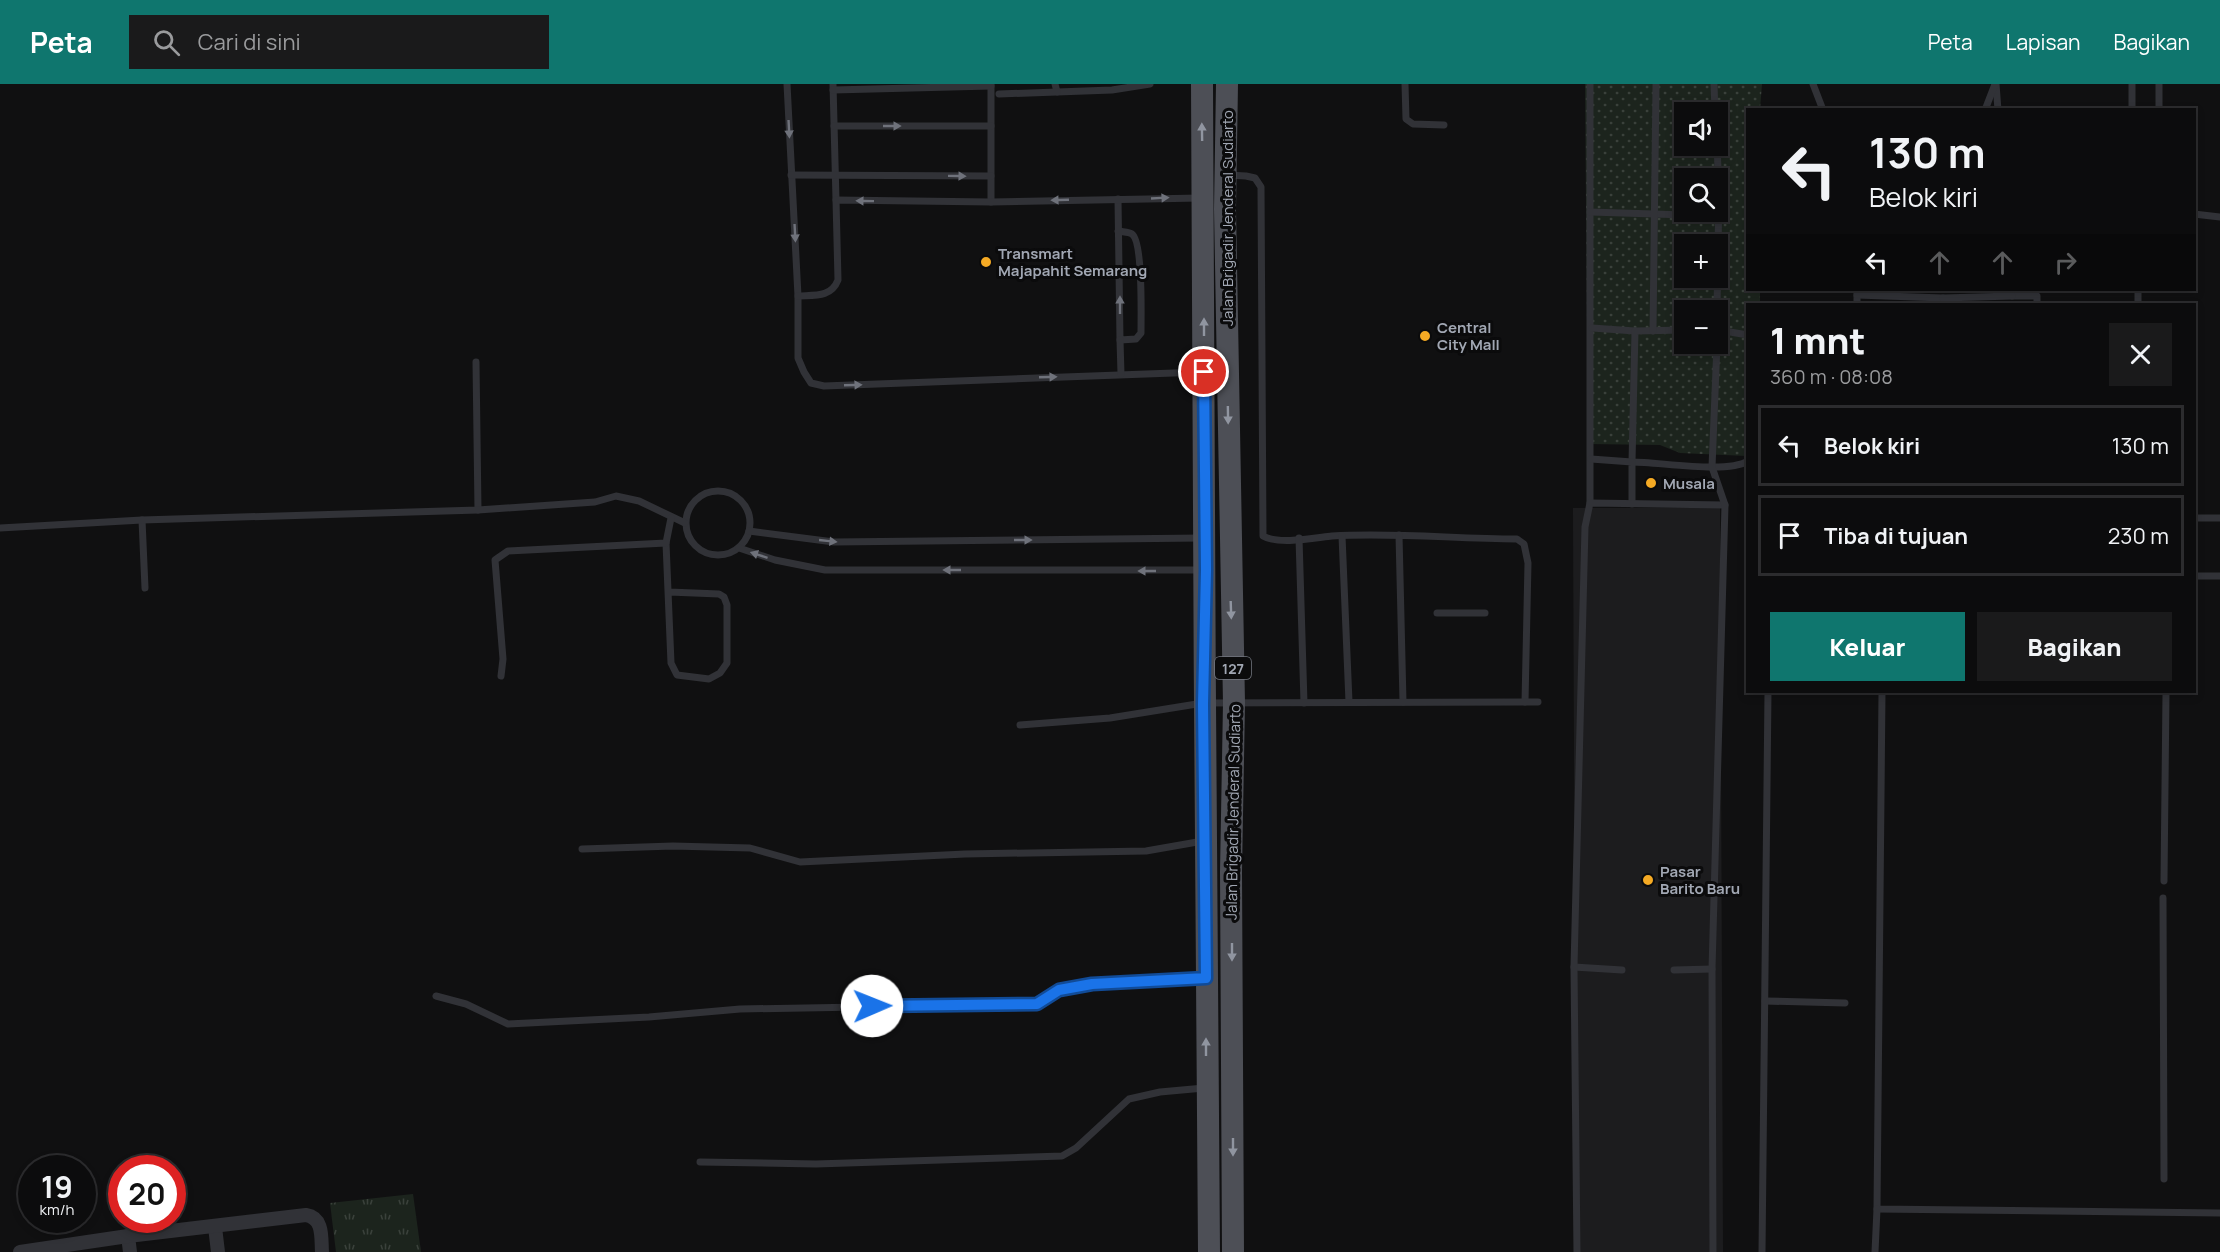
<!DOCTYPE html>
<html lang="id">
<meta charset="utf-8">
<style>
:root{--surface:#0c0c0d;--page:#1a1a1b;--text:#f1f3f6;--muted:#9a9b9d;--line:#2c2c2e;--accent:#0f766e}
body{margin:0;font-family:Manrope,sans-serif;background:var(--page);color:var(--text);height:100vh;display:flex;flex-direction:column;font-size:22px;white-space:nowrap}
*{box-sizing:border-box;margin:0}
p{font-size:20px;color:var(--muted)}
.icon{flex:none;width:33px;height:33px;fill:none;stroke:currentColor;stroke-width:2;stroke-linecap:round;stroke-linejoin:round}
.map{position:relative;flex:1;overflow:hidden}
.side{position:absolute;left:1746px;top:219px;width:450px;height:390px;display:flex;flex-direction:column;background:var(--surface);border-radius:0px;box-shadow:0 3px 9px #0003,0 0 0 2px var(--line)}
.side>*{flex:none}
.guide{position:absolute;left:1746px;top:24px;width:450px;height:183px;border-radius:0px;box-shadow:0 3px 9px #0003,0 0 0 2px var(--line);background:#0c0c0d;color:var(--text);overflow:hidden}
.fabs{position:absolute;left:1674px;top:18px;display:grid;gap:12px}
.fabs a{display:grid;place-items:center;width:54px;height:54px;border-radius:0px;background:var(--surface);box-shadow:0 3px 9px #0003,0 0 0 2px var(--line);font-size:30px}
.speed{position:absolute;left:18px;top:1071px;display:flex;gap:12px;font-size:30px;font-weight:700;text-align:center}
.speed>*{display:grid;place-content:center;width:78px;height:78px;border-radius:50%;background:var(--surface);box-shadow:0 3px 9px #0003,0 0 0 2px var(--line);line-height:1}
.speed small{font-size:15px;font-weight:400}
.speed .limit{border:9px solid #d22;background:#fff;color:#111}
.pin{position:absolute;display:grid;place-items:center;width:51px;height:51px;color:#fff;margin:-26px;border:3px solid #fff;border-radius:50%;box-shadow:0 2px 6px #0007}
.me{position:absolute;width:66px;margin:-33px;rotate:89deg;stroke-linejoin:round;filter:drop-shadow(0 0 4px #0008)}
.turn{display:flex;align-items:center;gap:21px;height:126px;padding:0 24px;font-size:27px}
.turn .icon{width:78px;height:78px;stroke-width:2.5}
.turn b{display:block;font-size:42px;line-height:51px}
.lanes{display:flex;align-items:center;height:57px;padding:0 24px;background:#0003;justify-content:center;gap:30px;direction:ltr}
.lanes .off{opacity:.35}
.round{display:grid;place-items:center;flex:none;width:63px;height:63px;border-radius:0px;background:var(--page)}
.headline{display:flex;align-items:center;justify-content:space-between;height:102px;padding:0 24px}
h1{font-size:36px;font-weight:800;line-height:45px}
.cta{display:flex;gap:12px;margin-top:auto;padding:12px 24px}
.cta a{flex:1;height:69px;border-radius:0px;background:var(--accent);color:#fff;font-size:24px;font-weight:800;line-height:69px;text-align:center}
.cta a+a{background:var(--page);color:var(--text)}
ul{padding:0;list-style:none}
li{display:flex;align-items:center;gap:18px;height:81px;margin:0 12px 9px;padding:0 12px;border:3px solid var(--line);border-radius:0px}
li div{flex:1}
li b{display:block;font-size:22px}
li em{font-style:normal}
header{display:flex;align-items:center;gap:36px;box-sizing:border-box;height:84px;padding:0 30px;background:var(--accent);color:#fff}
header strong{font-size:28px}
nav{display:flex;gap:33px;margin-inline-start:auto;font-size:21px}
.search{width:420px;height:54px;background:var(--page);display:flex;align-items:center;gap:15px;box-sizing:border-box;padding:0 21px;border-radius:0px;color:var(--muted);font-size:22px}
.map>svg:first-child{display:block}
.built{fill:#1c1c1e}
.grass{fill:url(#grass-dots);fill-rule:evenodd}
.park{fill:url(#park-tufts)}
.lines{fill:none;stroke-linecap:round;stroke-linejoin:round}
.lane{stroke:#313237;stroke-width:7}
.street{stroke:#313237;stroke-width:14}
.primary{stroke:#4d4f56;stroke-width:22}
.oneway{fill:#6f727b}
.oneway2{fill:#9095a0}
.route-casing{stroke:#114b97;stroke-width:15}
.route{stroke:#1a73e8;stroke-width:10}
.poi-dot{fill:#f5aa24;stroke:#0b0b0c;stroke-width:2}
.labels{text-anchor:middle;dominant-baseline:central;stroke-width:6;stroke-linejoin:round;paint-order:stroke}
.shield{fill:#0b0b0c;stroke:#747881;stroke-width:1.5}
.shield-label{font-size:14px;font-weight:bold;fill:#a1a7b3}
.street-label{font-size:15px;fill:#a1a7b3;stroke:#0b0b0c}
.poi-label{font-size:15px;font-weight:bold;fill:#a1a7b3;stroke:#0b0b0c;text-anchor:start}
</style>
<header>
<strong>Peta</strong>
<div class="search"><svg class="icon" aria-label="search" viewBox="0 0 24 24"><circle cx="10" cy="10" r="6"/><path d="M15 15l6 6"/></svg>Cari di sini</div>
<nav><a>Peta</a><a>Lapisan</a><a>Bagikan</a></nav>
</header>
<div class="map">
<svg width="2220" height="1168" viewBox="0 0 2220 1168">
<defs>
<pattern id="grass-dots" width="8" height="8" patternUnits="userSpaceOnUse" patternTransform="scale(1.5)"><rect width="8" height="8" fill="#1c241d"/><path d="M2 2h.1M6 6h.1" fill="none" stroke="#3a413b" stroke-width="1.8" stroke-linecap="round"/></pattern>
<pattern id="park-tufts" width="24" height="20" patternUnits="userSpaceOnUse" patternTransform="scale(1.5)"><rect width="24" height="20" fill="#1c241d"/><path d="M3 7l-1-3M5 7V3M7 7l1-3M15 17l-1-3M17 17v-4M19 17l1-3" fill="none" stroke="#3a413b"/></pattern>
</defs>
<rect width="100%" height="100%" fill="#101011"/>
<path class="built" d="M1573,424H1720L1723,1168H1576Z"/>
<path class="grass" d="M1585,0H1762L1760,25L1748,26V206H1760V220H1748L1747,372L1680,369L1660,361L1588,360ZM1684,28H1718V62H1684ZM1684,94H1718V128H1684ZM1684,160H1718V194H1684ZM1684,226H1718V260H1684Z"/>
<path class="park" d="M413,1110L421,1168H336L330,1119Z"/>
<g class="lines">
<g class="lane">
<path d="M787,0L798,212V274L804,288L811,299L824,302L1201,288"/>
<path d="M833,0L836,116"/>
<path d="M991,0V118"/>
<path d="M1055,0L1057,8L1112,6L1150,0"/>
<path d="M1405,0L1406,35L1413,40L1444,41"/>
<path d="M1590,0V419"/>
<path d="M1714,0L1715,28"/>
<path d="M1813,0L1823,26"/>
<path d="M1996,0L1998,26"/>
<path d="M2132,0V26"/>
<path d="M833,6L991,2"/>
<path d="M999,10L1057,8"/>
<path d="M1985,26L1995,0"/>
<path d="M2159,26V0"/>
<path d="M834,42H991"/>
<path d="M1717,62L1719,107L1717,226"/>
<path d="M791,91L991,92"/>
<path d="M1228,91L1246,92L1255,94L1261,103L1263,452C1278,461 1314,454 1332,452C1394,448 1455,455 1517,455L1524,460L1528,479L1525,618"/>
<path d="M1118,115L1120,256L1136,255L1141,249C1141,233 1143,158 1132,150C1129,148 1122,148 1118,147"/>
<path d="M1590,128L1718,132"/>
<path d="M2194,130L2220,133"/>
<path d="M1857,206V220"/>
<path d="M2011,206L2012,212H2037V220"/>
<path d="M1857,211L1943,214V220"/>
<path d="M798,212C814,211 831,214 838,196L836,116L991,118L1200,114"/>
<path d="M1943,214L2012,212"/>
<path d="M2138,220V206"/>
<path d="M1592,244L1635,247"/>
<path d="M1684,246L1635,247L1632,378C1660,378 1727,390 1748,377"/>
<path d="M1718,246L1748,251"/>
<path d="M1653,247L1656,0"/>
<path d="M1120,256L1121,290"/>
<path d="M476,278L478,426"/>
<path d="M1591,375L1632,378V420"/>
<circle cx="718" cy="439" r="32"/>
<path d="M2194,434H2220"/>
<path d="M142,436L145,504"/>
<path d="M0,444L142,436L478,426L595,418L616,412L639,417L685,439"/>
<path d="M749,447L834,458L1202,454"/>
<path d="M1399,451L1403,618"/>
<path d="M1342,452L1349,618"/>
<path d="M1299,454L1304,619"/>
<path d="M666,459L671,579L677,591L709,595L720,589L727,579V521L724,513L719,510L669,508"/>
<path d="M739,464L775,476L825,486H1201"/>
<path d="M2194,492H2220"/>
<path d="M1437,529H1485"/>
<path d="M501,592L503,575L495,476L508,467L666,459L671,434"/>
<path d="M1882,608L1877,1125L2220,1129"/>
<path d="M1020,641L1110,634L1203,619L1538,618"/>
<path d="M582,765L673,762L750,764L800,778L965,770L1146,767L1203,757"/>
<path d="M2164,797L2166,608"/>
<path d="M2163,814L2164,1095"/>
<path d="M1574,883L1622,886"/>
<path d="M1674,886L1712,885"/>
<path d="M436,912L466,920L508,940L649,933L740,925L1037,920L1059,906L1092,900L1204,894"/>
<path d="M1765,917L1845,919"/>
<path d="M700,1078L816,1080L1062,1072L1076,1064L1129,1015L1160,1008L1204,1004"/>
<path d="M1577,1168L1574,883L1585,443L1590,419L1725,421"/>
<path d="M1713,1168L1712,885L1725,421L1712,383L1717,260"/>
<path d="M1762,1168L1768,608"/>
<path d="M1875,1168L1877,1125"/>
</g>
<g class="street">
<path d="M215,1143L218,1168"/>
<path d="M128,1152L130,1168"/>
<path d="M20,1168L128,1152L306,1131C324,1134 321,1154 322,1168"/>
</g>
<g class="primary">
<path d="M1202,0C1206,389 1203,779 1209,1168"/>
<path d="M1227,0L1225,125L1234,619L1231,788L1233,1168"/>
</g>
</g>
<defs><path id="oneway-solid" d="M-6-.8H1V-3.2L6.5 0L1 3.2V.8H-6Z" transform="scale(1.5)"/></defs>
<g class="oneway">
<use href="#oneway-solid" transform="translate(892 42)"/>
<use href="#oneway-solid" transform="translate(789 45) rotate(87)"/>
<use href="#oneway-solid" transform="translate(957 92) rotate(1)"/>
<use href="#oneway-solid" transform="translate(1160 114) rotate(-3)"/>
<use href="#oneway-solid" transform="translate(1060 116) rotate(178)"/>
<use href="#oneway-solid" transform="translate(865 117) rotate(-179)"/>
<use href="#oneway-solid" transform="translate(795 149) rotate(87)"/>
<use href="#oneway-solid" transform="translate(1120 221) rotate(-90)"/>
<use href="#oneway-solid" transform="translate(1048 293) rotate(-2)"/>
<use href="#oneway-solid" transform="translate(853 301) rotate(-2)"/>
<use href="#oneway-solid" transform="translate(1023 456)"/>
<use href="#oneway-solid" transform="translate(828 457) rotate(6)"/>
<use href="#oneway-solid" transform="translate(759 471) rotate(-162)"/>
<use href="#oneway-solid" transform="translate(952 486) rotate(-180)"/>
<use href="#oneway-solid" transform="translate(1147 487) rotate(-180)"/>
</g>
<g class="oneway2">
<use href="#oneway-solid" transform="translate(1202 48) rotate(-91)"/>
<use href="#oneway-solid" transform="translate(1204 243) rotate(-90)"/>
<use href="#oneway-solid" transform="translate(1228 331) rotate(89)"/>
<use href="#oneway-solid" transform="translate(1231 526) rotate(88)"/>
<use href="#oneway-solid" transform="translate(1232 868) rotate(90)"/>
<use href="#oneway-solid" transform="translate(1206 963) rotate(-90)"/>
<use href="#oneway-solid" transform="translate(1233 1063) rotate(90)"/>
</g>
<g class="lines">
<g class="route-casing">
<path id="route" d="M872,922L1037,920L1059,906L1092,900L1206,894L1203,620L1206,486L1204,288"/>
</g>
<use href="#route" class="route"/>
</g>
<g class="poi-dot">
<circle cx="986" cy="178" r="6"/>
<circle cx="1425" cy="252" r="6"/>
<circle cx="1651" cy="399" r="6"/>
<circle cx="1648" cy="796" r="6"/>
</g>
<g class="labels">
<rect class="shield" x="1215" y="573" width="36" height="22" rx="4.5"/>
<g class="shield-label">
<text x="1233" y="584">127</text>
</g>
<g class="street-label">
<text transform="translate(1227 134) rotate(-90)">Jalan Brigadir Jenderal Sudiarto</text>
<text transform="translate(1233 728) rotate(-89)">Jalan Brigadir Jenderal Sudiarto</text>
</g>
<g class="poi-label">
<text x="998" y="169">Transmart<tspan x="998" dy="17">Majapahit Semarang</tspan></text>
<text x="1437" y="243">Central<tspan x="1437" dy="17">City Mall</tspan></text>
<text x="1663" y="399">Musala</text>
<text x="1660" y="787">Pasar<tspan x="1660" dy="17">Barito Baru</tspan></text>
</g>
</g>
</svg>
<div class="fabs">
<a><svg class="icon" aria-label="sound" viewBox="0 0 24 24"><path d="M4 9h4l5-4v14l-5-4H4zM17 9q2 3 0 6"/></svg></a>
<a><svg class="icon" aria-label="search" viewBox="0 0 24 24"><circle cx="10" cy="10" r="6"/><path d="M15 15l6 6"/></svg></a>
<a>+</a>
<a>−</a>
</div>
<div class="speed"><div>19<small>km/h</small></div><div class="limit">20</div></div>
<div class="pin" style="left:1204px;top:288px;background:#d93025"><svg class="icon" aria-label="arrive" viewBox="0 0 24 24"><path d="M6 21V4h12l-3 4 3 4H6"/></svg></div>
<svg class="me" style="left:872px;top:922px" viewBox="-20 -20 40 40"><circle r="19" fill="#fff"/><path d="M0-13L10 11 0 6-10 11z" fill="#1a73e8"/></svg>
<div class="guide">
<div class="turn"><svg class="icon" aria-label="left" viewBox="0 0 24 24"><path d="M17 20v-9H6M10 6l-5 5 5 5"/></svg><div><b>130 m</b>Belok kiri</div></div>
<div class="lanes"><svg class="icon" aria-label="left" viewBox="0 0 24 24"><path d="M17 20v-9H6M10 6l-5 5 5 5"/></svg><svg class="icon off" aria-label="ahead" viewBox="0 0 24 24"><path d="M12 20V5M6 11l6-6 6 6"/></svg><svg class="icon off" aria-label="ahead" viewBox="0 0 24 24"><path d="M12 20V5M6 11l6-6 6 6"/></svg><svg class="icon off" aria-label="right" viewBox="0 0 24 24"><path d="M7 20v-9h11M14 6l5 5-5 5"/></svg></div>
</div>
<section class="side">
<div class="headline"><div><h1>1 mnt</h1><p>360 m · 08:08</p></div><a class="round"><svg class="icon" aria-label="close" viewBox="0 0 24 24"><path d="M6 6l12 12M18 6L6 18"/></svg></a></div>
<ul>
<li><svg class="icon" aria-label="left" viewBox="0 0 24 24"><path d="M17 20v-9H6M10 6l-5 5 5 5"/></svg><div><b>Belok kiri</b></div><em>130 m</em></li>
<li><svg class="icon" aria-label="arrive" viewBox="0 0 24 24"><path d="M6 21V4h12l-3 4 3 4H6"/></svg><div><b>Tiba di tujuan</b></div><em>230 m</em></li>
</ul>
<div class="cta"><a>Keluar</a><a>Bagikan</a></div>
</section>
</div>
